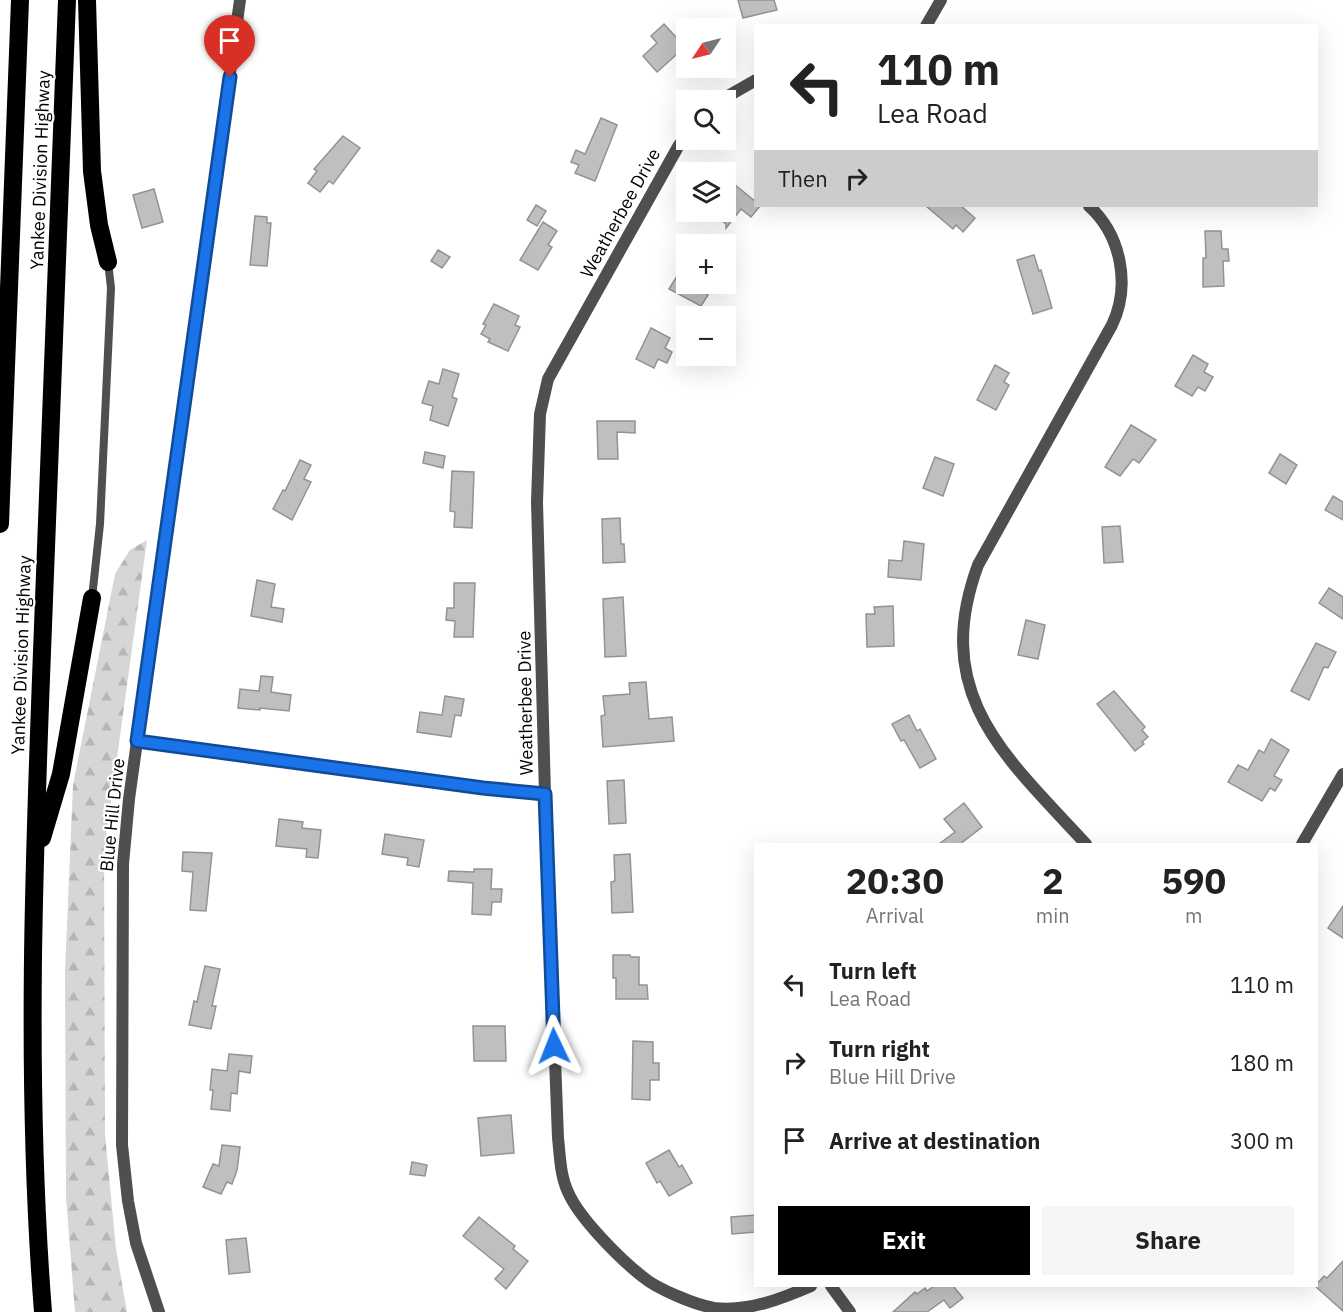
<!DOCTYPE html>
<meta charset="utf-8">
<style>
:root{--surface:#fff;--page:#f6f6f6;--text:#222;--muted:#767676;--accent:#000}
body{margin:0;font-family:"IBM Plex Sans",sans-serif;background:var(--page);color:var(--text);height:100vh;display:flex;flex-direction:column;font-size:22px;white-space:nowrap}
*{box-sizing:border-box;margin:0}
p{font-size:20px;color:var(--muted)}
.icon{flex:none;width:33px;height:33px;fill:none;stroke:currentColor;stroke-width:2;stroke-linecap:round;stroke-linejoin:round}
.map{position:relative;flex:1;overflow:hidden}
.details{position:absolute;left:754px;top:843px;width:564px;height:444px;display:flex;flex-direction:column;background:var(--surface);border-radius:0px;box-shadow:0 6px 24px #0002}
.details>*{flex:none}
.guide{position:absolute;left:754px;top:24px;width:564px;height:183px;border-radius:0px;box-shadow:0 6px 24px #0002;background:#fff;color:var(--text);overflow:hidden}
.needle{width:39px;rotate:235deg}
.buttons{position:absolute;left:676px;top:18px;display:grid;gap:12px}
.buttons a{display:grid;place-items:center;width:60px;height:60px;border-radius:0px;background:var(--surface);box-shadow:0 6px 24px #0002;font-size:30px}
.pin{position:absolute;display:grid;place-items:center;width:51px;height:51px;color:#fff;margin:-62px -26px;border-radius:50% 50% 50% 0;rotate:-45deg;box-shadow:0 0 6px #0007}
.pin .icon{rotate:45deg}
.me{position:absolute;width:66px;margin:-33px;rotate:358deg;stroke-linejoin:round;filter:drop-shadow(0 0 4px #0008)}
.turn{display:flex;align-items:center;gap:21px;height:126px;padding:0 24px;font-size:27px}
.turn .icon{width:78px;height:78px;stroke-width:2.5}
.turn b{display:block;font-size:42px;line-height:51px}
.then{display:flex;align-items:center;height:57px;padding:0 24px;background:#0003;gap:12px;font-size:22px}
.eta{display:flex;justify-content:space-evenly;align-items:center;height:102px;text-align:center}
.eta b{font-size:36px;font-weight:700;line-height:42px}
.button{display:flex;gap:12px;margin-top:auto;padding:12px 24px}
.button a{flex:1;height:69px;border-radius:0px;background:var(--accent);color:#fff;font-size:24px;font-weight:700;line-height:69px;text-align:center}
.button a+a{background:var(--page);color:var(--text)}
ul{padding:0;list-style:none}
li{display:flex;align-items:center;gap:18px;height:78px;padding:0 24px}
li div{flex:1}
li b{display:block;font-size:22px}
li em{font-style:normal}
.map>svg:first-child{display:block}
.forest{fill:url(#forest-firs)}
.building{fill:#bfbfbf;stroke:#939393;stroke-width:1.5}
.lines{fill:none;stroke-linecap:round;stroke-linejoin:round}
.service{stroke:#4f4f4f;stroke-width:8}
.minor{stroke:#4f4f4f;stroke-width:12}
.motorway{stroke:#000;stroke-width:18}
.route-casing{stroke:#114b97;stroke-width:15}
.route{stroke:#1a73e8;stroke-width:10}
.labels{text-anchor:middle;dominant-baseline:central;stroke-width:4.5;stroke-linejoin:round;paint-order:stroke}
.street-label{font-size:18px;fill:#000;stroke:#fff}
</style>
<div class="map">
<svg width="1343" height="1312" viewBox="0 0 1343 1312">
<defs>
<pattern id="forest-firs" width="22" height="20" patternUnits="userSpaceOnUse" patternTransform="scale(1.5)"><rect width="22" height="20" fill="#d6d6d6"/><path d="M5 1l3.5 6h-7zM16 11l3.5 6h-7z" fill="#b6b6b6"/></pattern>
</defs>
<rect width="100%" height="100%" fill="#fff"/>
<path class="forest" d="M147,540L104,852L105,1134L116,1249L127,1312H75L66,1197L65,972L73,785L115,574L130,550Z"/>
<g class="building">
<path d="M738,0H774L777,10L743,18Z"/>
<path d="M664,24L685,47L657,72L643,56L657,43L651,36Z"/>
<path d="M601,118L617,125L595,181L575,173L579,165L571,162L576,150L585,154Z"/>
<path d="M343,136L360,148L333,184L329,181L320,192L308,183L317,171L314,169Z"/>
<path d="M734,184L756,202V206H760L751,217L741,209L726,228V224L711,212H726V194Z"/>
<path d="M154,189L163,222L142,228L133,195Z"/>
<path d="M536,205L546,211L537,226L527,220Z"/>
<path d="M926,206H961L975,218L963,232L956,225L953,229Z"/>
<path d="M255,216L267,217V223H271L267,266L250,265Z"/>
<path d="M543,222L557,231L548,245L552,247L538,270L520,260Z"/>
<path d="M1205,231H1221L1222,249H1228L1229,261H1223L1224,286L1203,287V258H1206Z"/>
<path d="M438,250L450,257L442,268L431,261Z"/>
<path d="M1034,255L1039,271L1041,270L1052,308L1033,314L1017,260Z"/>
<path d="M687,260V284H703L700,290L708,295L701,306L669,289Z"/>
<path d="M494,304L519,316L515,325L520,327L508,351L488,342L490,339L481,334L486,325L483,324Z"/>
<path d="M651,328L670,338L665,348L672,352L667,363L658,359L654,368L636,359Z"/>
<path d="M1193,355L1208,364L1204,372L1213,377L1205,391L1198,387L1192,396L1175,386Z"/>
<path d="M995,365L1009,373L1004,382L1009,385L996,410L977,400Z"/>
<path d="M443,369L459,374L452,397L457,399L448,426L430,420L433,406L422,403L429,381L439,384Z"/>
<path d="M597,421H635V433L617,432L618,459H598Z"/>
<path d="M1131,425L1156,440L1139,463L1133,459L1120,476L1105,467Z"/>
<path d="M425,452L445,456L443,468L423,463Z"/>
<path d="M1280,454L1297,465L1286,484L1269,473Z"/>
<path d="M935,457L954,464L943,496L923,488Z"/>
<path d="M300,460L311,465L304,479L311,482L292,520L273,509L283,490L285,491Z"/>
<path d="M452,471L474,472L472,528L454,527L455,512L450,511Z"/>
<path d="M1333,496L1343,502V520L1325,510Z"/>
<path d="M620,518L621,544H624L625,562L603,563L602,519Z"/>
<path d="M1120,526L1123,562L1104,563L1102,527Z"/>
<path d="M904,541L924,544L921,580L888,577L889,560L902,561Z"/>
<path d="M257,580L275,584L271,607L284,609L282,622L251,616Z"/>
<path d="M454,583H475L473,637H454L455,621L446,620L447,608H454Z"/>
<path d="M1329,588L1343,597V619L1319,603Z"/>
<path d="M623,597L626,656L605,657L603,599Z"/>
<path d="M893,606L894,646L867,647L866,614H875L874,607Z"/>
<path d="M1026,620L1045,625L1038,659L1018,655Z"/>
<path d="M1316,643L1336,652L1328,668L1324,667L1309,700L1291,691Z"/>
<path d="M261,676L273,677L271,692L291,695L289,711L260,708V710L238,708L240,689L259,691Z"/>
<path d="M646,682L649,719L672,717L674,741L603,747L601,716L605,715L603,696L630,694L629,683Z"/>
<path d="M1114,691L1145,727L1142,730L1148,737L1142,742L1144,744L1135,751L1097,704Z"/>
<path d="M445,696L464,699L461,716L455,715L451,737L417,732L420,712L442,715Z"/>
<path d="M909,715L917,731L920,729L936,759L920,768L904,740L901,741L892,724Z"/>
<path d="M1271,739L1289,750L1274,776L1282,780L1275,791L1270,788L1262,801L1228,782L1238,765L1248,770L1259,750L1264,753Z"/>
<path d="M624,780L626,823L609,824L607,781Z"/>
<path d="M964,803L982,827L960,844H939L955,832L944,819Z"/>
<path d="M279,819L303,822L302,828L321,830L318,858L306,857L307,849L276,846Z"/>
<path d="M385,834L424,840L419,867L407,865L408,858L382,854Z"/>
<path d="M183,852L212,853L206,911L190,910L193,872L182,871Z"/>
<path d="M630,854L633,912L612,913L611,882L615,881L614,855Z"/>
<path d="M474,869H492L491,889H502L501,902H492L491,915L472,914L473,883L448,881L449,871L474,872Z"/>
<path d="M1343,906V938L1328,928Z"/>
<path d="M613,955H630L631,957H639V985H647L648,999H616V978H613Z"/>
<path d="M205,966L220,969L212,1006H216L211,1029L189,1025L194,1001L197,1002Z"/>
<path d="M473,1026H505L506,1061H474Z"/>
<path d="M633,1041L653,1042V1063H659V1080H650V1100L632,1099Z"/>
<path d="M229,1054L252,1056L250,1073L239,1071L237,1094L231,1093L230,1111L211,1109L213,1090H210L212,1069L227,1071Z"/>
<path d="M511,1115L514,1153L481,1156L478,1118Z"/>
<path d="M222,1145L240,1147L237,1170L232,1184L227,1182L221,1194L203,1187L213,1164L219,1166Z"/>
<path d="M669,1150L679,1167L682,1165L692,1183L669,1196L660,1181L657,1183L646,1163Z"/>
<path d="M412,1162L427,1165L425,1176L410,1174Z"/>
<path d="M756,1215V1232L732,1234L731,1217Z"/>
<path d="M479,1217L515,1246L513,1249L528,1261L506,1289L495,1279L504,1269L463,1236Z"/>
<path d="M246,1238L250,1272L229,1274L226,1240Z"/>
<path d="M1343,1261V1311L1315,1286L1324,1276L1327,1278Z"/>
<path d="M934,1286H953L963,1298L950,1308L944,1300L927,1312H893L915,1292L917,1294L925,1288L927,1291Z"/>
</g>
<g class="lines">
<path class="service" d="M92,598L100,524L111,288L108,262"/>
<g class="minor">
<path d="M926,26L941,0"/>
<path d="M721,100L756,80"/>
<path d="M687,135L679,145L548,379L540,414L537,502L545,794L558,1138C560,1155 560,1175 568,1192C579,1218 620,1259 643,1277C657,1289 696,1305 714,1308C748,1312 781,1299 811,1286"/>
<path d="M137,741L483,788L545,794"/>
<path d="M1086,844C1006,757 930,695 978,565L1112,325C1131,285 1121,235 1089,206"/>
<path d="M1302,844L1343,774"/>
<path d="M831,1286L850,1312"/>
<path d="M159,1312L136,1243L128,1201L122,1145L123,864L129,799L240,0"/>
</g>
<g class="motorway">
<path d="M87,0L92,171L99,225L108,262"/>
<path d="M0,524L20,0"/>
<path d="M42,838L61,774L92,598"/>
<path d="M43,1312C25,1083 34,855 43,626C51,418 59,209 67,0"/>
</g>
</g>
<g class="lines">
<g class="route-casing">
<path id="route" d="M230,77L137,741L483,788L545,794L554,1046"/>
</g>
<use href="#route" class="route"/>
</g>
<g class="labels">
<g class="street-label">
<text transform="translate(40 170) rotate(-88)">Yankee Division Highway</text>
<text transform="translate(620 213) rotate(-61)">Weatherbee Drive</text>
<text transform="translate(21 655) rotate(-88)">Yankee Division Highway</text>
<text transform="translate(525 703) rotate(-91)">Weatherbee Drive</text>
<text transform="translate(112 815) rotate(-84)">Blue Hill Drive</text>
</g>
</g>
</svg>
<div class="buttons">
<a><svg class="needle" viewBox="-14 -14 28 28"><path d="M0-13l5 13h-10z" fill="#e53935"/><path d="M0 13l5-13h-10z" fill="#767676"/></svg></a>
<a><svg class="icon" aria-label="search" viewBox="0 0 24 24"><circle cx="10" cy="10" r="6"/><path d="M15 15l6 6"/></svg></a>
<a><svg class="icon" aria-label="layers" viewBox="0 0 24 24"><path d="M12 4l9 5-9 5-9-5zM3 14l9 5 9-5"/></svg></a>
<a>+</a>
<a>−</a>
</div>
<div class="pin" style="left:230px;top:77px;background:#d93025"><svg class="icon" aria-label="arrive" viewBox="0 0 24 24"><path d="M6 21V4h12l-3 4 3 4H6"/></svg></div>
<svg class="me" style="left:554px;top:1046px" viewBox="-20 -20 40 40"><path d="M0-17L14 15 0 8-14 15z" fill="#1a73e8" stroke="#fff" stroke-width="4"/></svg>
<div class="guide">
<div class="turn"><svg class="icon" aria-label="left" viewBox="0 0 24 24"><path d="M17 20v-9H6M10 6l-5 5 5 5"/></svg><div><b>110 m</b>Lea Road</div></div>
<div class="then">Then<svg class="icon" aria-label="right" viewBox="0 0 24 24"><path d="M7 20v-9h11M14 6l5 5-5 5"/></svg></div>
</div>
<section class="details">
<div class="eta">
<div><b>20:30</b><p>Arrival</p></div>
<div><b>2</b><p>min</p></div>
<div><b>590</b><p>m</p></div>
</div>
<ul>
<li><svg class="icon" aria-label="left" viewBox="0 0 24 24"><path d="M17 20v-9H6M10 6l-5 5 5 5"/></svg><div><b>Turn left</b><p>Lea Road</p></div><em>110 m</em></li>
<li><svg class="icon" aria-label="right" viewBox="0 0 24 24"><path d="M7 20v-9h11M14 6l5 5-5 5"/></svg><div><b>Turn right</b><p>Blue Hill Drive</p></div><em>180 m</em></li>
<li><svg class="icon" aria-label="arrive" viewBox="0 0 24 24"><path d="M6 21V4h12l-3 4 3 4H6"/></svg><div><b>Arrive at destination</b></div><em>300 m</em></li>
</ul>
<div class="button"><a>Exit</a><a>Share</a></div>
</section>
</div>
